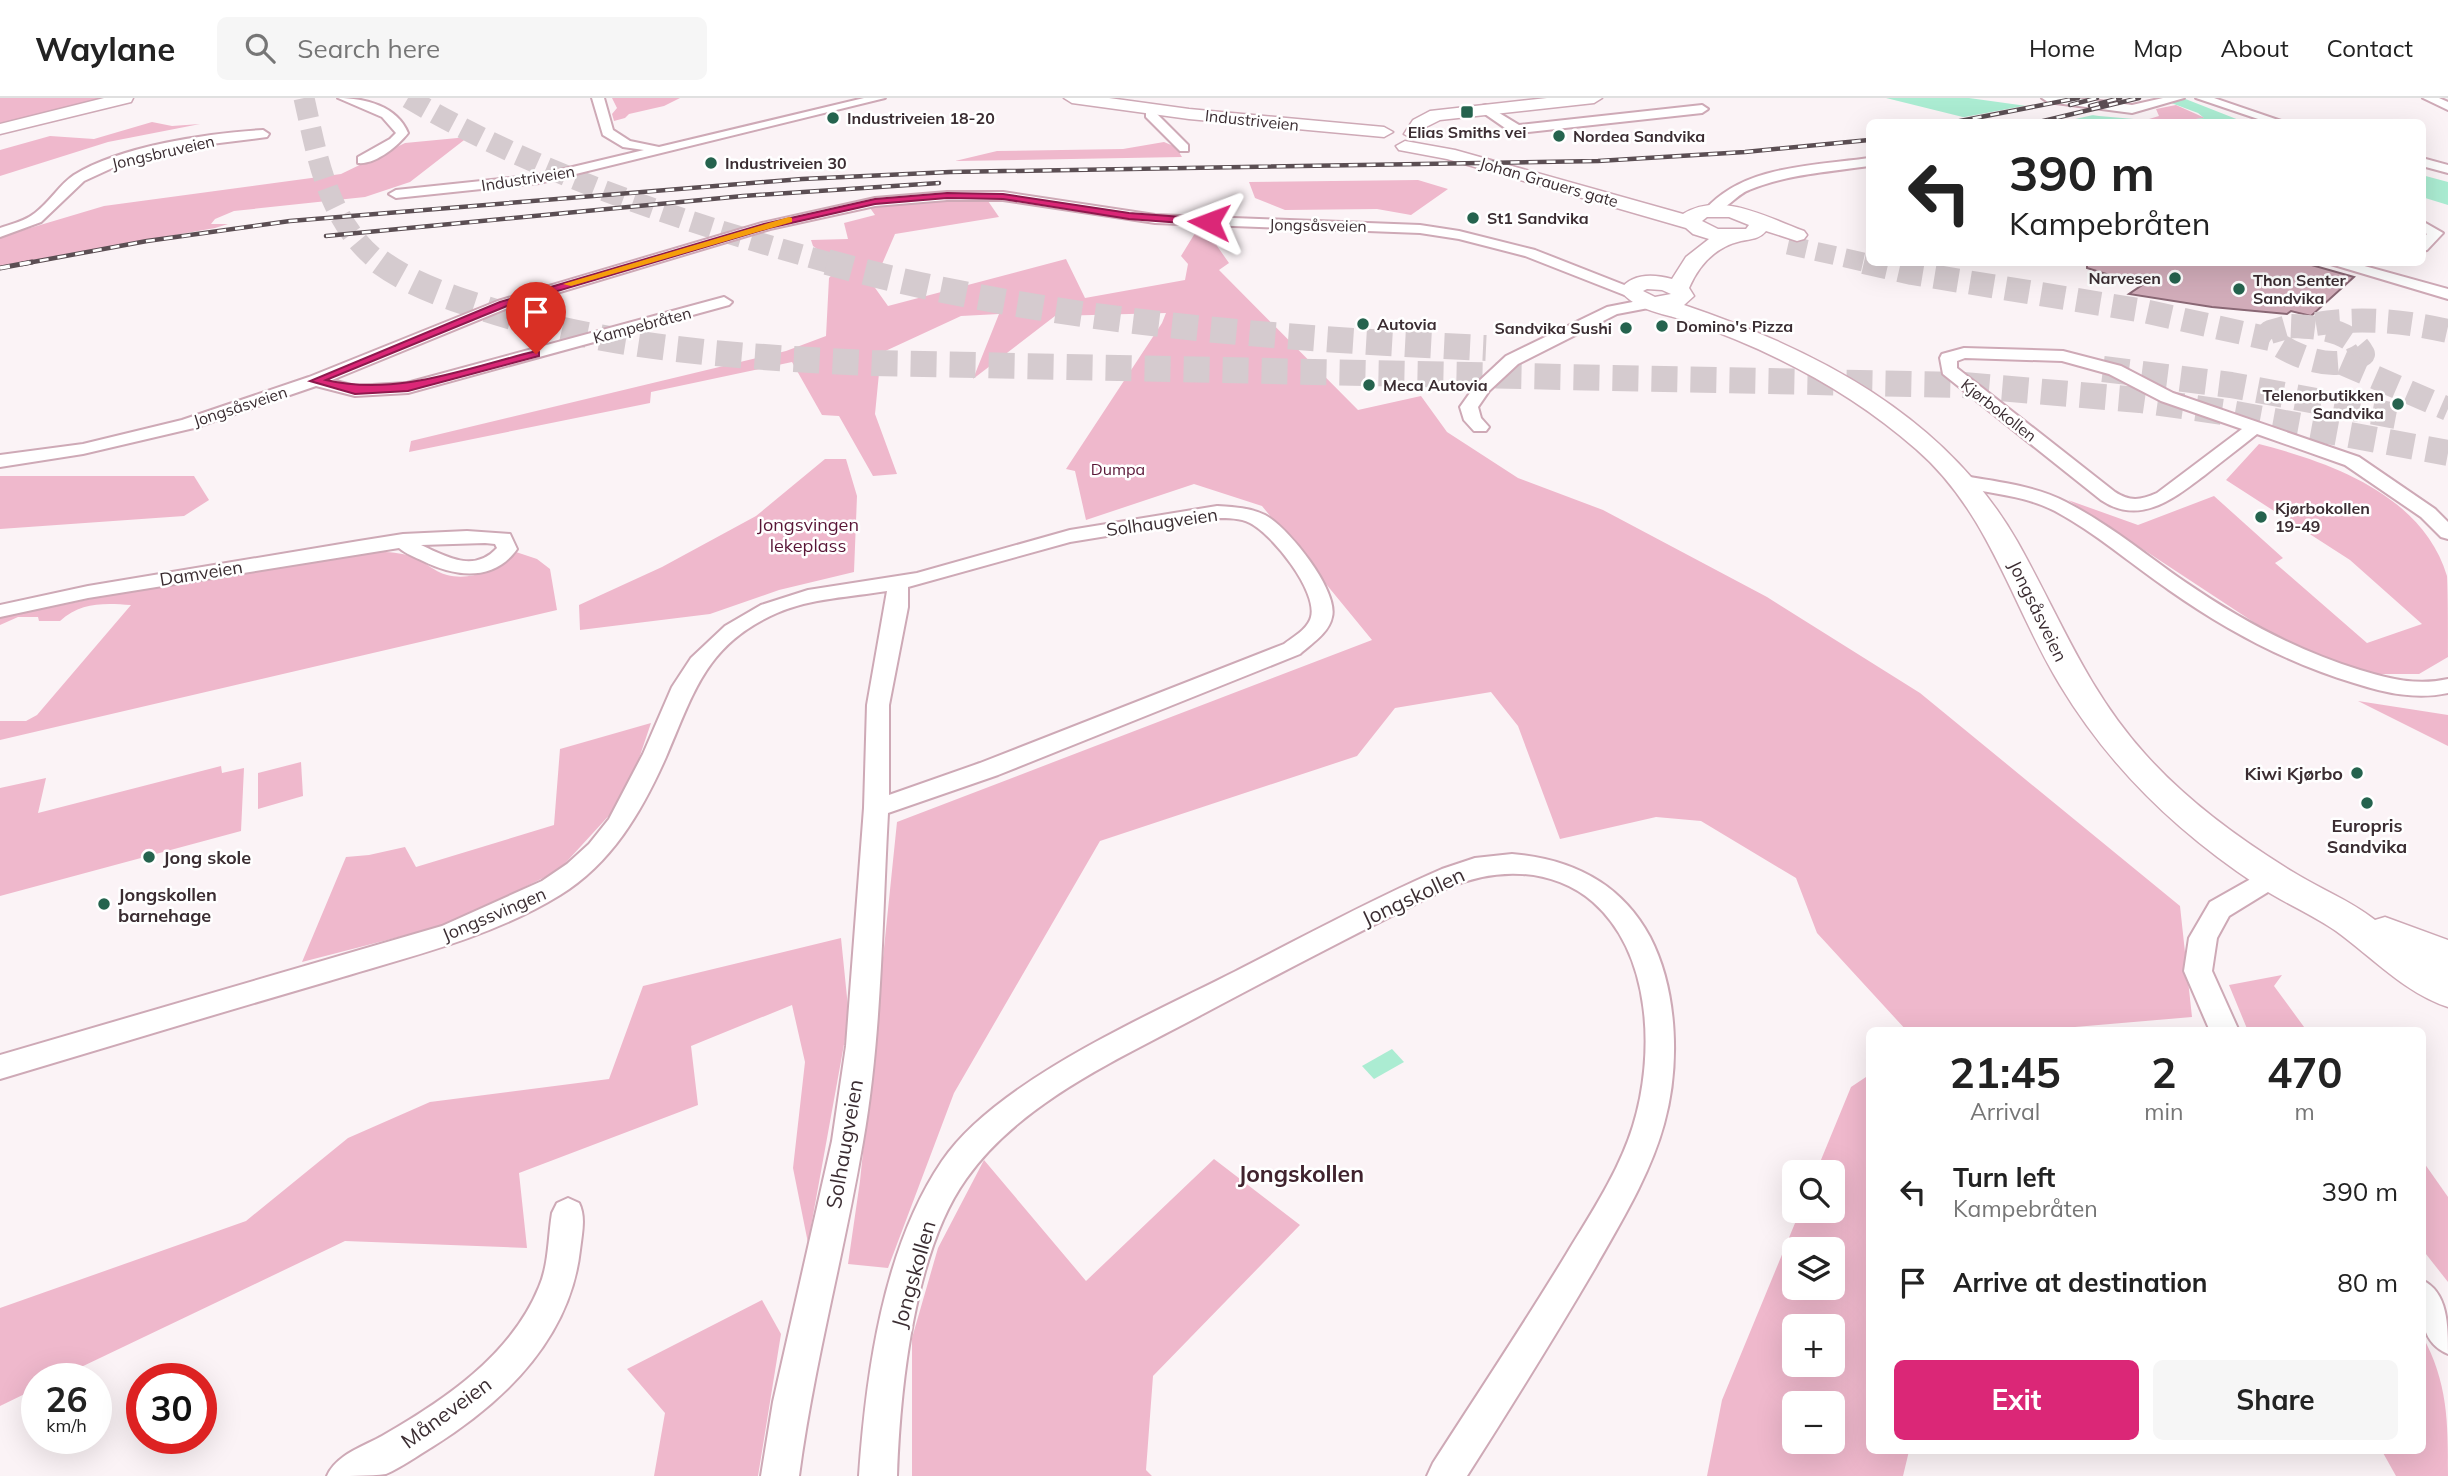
<!DOCTYPE html>
<meta charset="utf-8">
<style>
:root{--surface:#fff;--page:#f6f6f6;--text:#222;--muted:#767676;--line:#e0e0e0;--accent:#db2777}
body{margin:0;font-family:Mulish,sans-serif;background:var(--page);color:var(--text);height:100vh;display:flex;flex-direction:column;font-size:26px;white-space:nowrap}
*{box-sizing:border-box;margin:0}
p{font-size:23px;color:var(--muted)}
.icon{flex:none;width:38px;height:38px;fill:none;stroke:currentColor;stroke-width:2;stroke-linecap:round;stroke-linejoin:round}
.map{position:relative;flex:1;overflow:hidden}
.side{position:absolute;left:1866px;top:929px;width:560px;height:427px;display:flex;flex-direction:column;background:var(--surface);border-radius:10px;box-shadow:0 7px 28px #0002}
.side>*{flex:none}
.guide{position:absolute;left:1866px;top:21px;width:560px;height:147px;border-radius:10px;box-shadow:0 7px 28px #0002;background:#fff;color:var(--text);overflow:hidden}
.controls{position:absolute;left:1782px;top:1062px;display:grid;gap:14px}
.controls a{display:grid;place-items:center;width:63px;height:63px;border-radius:10px;background:var(--surface);box-shadow:0 7px 28px #0002;font-size:35px}
.speed{position:absolute;left:21px;top:1265px;display:flex;gap:14px;font-size:35px;font-weight:700;text-align:center}
.speed>*{display:grid;place-content:center;width:91px;height:91px;border-radius:50%;background:var(--surface);box-shadow:0 7px 28px #0002;line-height:1}
.speed small{font-size:18px;font-weight:400}
.speed .limit{border:10px solid #d22;background:#fff;color:#111}
.pin{position:absolute;display:grid;place-items:center;width:60px;height:60px;color:#fff;margin:-72px -30px;border-radius:50% 50% 50% 0;rotate:-45deg;box-shadow:0 0 7px #0007}
.pin .icon{rotate:45deg}
.me{position:absolute;width:77px;margin:-38px;rotate:273deg;stroke-linejoin:round;filter:drop-shadow(0 0 5px #0008)}
.turn{display:flex;align-items:center;gap:24px;height:147px;padding:0 28px;font-size:32px}
.turn .icon{width:91px;height:91px;stroke-width:2.5}
.turn b{display:block;font-size:49px;line-height:60px}
.eta{display:flex;justify-content:space-evenly;align-items:center;height:119px;text-align:center}
.eta b{font-size:42px;font-weight:700;line-height:49px}
.cta{display:flex;gap:14px;margin-top:auto;padding:14px 28px}
.cta a{flex:1;height:80px;border-radius:10px;background:var(--accent);color:#fff;font-size:28px;font-weight:700;line-height:80px;text-align:center}
.cta a+a{background:var(--page);color:var(--text)}
ul{padding:0;list-style:none}
li{display:flex;align-items:center;gap:21px;height:91px;padding:0 28px}
li div{flex:1}
li b{display:block;font-size:26px}
li em{font-style:normal}
header{display:flex;align-items:center;gap:42px;box-sizing:border-box;height:98px;padding:0 35px;background:var(--surface);border-bottom:2px solid var(--line)}
header strong{font-size:33px}
nav{display:flex;gap:38px;margin-inline-start:auto;font-size:24px}
.search{width:490px;height:63px;background:var(--page);display:flex;align-items:center;gap:18px;box-sizing:border-box;padding:0 24px;border-radius:10px;color:var(--muted);font-size:26px}
.map>svg:first-child{display:block}
.green{fill:#efb8cc;fill-rule:evenodd}
.water{fill:#abecd2}
.pier{fill:#fbf3f6}
.building{fill:#d1acb9;stroke:#896774;stroke-width:2}
.lines{fill:none;stroke-linecap:round;stroke-linejoin:round}
.secondary-tunnel-far1{stroke:#d5cbcf;stroke-width:19;stroke-dasharray:19 10;stroke-linecap:butt}
.secondary-tunnel{stroke:#d5cbcf;stroke-width:24;stroke-dasharray:24 12;stroke-linecap:butt}
.highway-tunnel-far1{stroke:#d5cbcf;stroke-width:21;stroke-dasharray:21 10;stroke-linecap:butt}
.highway-tunnel{stroke:#d5cbcf;stroke-width:26;stroke-dasharray:26 13;stroke-linecap:butt}
.street-casing{stroke:#cea9b6;stroke-width:4}
.secondary-casing{stroke:#cea9b6;stroke-width:3}
.street{fill:#fff;fill-rule:evenodd}
.secondary{fill:#fff;fill-rule:evenodd}
.rail-far1-casing{stroke:#5b4e53;stroke-width:4.5}
.rail-casing{stroke:#5b4e53;stroke-width:5}
.rail-far1{stroke:#fff;stroke-width:2.5;stroke-dasharray:9;stroke-linecap:butt}
.rail{stroke:#fff;stroke-width:3.5;stroke-dasharray:10;stroke-linecap:butt}
.route{fill:#db2777;stroke:#8e194d;stroke-width:2}
.slow{fill:#f59e0b}
.poi-dot{fill:#25634e;stroke:#fff;stroke-width:2.5}
.labels{text-anchor:middle;dominant-baseline:central;stroke-width:5;stroke-linejoin:round;paint-order:stroke}
.far-poi-label{font-size:16px;font-weight:bold;fill:#3b2d32;stroke:#fff;text-anchor:start}
.far-street-label{font-size:16px;fill:#3b2d32;stroke:#fff}
.far-park-label{font-size:16px;fill:#591536;stroke:#fff}
.street-label{font-size:18px;fill:#3b2d32;stroke:#fff}
.park-label{font-size:18px;fill:#591536;stroke:#fff}
.poi-label{font-size:18px;font-weight:bold;fill:#3b2d32;stroke:#fff;text-anchor:start}
.near-street-label{font-size:21px;fill:#3b2d32;stroke:#fff}
.near-neighbourhood-label{font-size:23px;font-weight:bold;fill:#40232e;stroke:#fff}
</style>
<header>
<strong>Waylane</strong>
<div class="search"><svg class="icon" aria-label="search" viewBox="0 0 24 24"><circle cx="10" cy="10" r="6"/><path d="M15 15l6 6"/></svg>Search here</div>
<nav><a>Home</a><a>Map</a><a>About</a><a>Contact</a></nav>
</header>
<div class="map">
<svg width="2448" height="1378" viewBox="0 0 2448 1378">
<rect width="100%" height="100%" fill="#fbf3f6"/>
<g class="green">
<path d="M0,0H104L0,25Z"/>
<path d="M612,0H680L664,8L629,16L625,20L614,23L612,16L617,10Z"/>
<path d="M2176,7L2205,20L2169,24L2149,21L2159,18L2156,11Z"/>
<path d="M152,24L172,28L200,26L108,44L0,78V52L50,38L94,41Z"/>
<path d="M468,39L410,84L365,99L234,113L215,121L211,126H228L215,130L0,168V139L104,108L341,76L405,45Z"/>
<path d="M1164,44L1176,49L1182,59L955,63L997,53L1123,51Z"/>
<path d="M1418,82L1448,91L1411,117L1377,111L1285,112L1255,100L1249,84Z"/>
<path d="M988,103L999,119L895,136L873,187L888,208L1066,161L1085,200L1185,182L1188,166L1181,158L1200,127L1225,131L1217,148L1229,165L1219,172L1358,312L1421,298L1447,334L1518,380L1603,412L1767,499L1920,595L2180,808L2192,919L2075,929L2073,933H1907L1817,835L1796,780L1701,723L1656,719L1560,741L1518,628L1491,594L1395,610L1357,658L1100,743L954,995L888,1170L848,1166L860,1083L897,724L1372,542L1262,408L1194,386L1086,422L1075,373L1066,371L1162,225L1166,215L1055,218L973,281L999,216L961,218L881,255L875,316L897,376L873,378L839,318L822,317L792,264L651,294L650,305L409,354L411,343L786,253L826,238L829,180L840,168L813,148L811,142L848,141L844,125L875,117L870,110L915,104Z"/>
<path d="M2259,346C2333,365 2423,398 2447,478C2448,496 2448,538 2448,559L2419,576H2373L2324,560L2264,531L2068,402L2138,427L2214,398L2283,460L2275,465L2367,545L2422,526L2350,462L2226,382Z"/>
<path d="M825,361H846L857,398L854,474L779,492L710,516L580,532L579,507L662,469L756,418Z"/>
<path d="M0,378H194L209,402L184,418L0,431Z"/>
<path d="M354,454C374,454 394,452 413,459C425,463 434,474 447,477C470,483 501,472 516,454L537,461L550,471L557,512L0,642V623H26L37,617L131,507C104,505 81,504 60,523H39L38,519H18L0,527V520L129,493Z"/>
<path d="M2358,603L2448,617V648Z"/>
<path d="M651,625L626,699L559,772L453,825L302,864L346,759L369,757L405,749L416,769L554,727L560,651Z"/>
<path d="M301,664L303,698L258,711V675Z"/>
<path d="M221,668L222,675L244,670L241,733L0,798V690L46,680L38,715Z"/>
<path d="M841,840L849,919L808,1145L793,1070L805,964L792,907L691,948L698,1007L519,1075L527,1150L345,1143L56,1281H37V1290L0,1308V1210L246,1123L348,1040L430,1004L609,981L643,888Z"/>
<path d="M2282,877L2274,888L2307,933H2248L2229,887Z"/>
<path d="M1869,977V1353H1909L1903,1378H1707L1722,1302L1800,1113H1832V1074H1816L1851,989ZM1794,1152H1832V1190H1794ZM1794,1228H1832V1267H1794ZM1794,1306H1832V1344H1794Z"/>
<path d="M1214,1061L1300,1127L1153,1278L1146,1372L1152,1378H912V1240L938,1150L984,1062L1086,1183Z"/>
<path d="M2422,1062L2448,1099V1184L2422,1151Z"/>
<path d="M762,1202L781,1236L758,1378H654L665,1315L627,1271Z"/>
<path d="M2422,1237C2448,1285 2448,1323 2448,1378H2396L2382,1353H2422Z"/>
</g>
<g class="water">
<path d="M1886,0H1969L2099,18L2169,24L2204,20L2198,15L2158,0H2183L2244,24H1983Z"/>
<path d="M2422,77L2448,84V107L2422,99Z"/>
<path d="M1392,951L1404,964L1374,981L1362,968Z"/>
</g>
<path class="pier" d="M2034,6L2102,15L2062,24H1968L1954,21Z"/>
<path class="building" d="M2087,164H2301L2354,179L2311,218L2291,213L2287,216L2212,209L2129,196L2142,187L2087,170Z"/>
<g class="lines">
<path class="secondary-tunnel-far1" d="M1788,147L1872,166"/>
<g class="secondary-tunnel">
<path d="M1864,164L1912,175L2144,213L2270,241"/>
<path d="M2316,226C2361,219 2404,223 2448,233"/>
<path d="M2291,228C2317,229 2350,231 2363,256C2336,276 2294,259 2270,241V234Z"/>
<path d="M2342,265L2448,311"/>
</g>
<g class="highway-tunnel-far1">
<path d="M304,0C318,62 328,126 382,166"/>
<path d="M408,0C541,78 686,125 834,166"/>
</g>
<g class="highway-tunnel">
<path d="M380,164C409,185 443,197 477,208C605,251 738,259 872,265L1963,287L2140,302L2230,315L2448,355"/>
<path d="M827,164C1041,223 1265,240 1486,250"/>
<path d="M2103,271L2231,287L2396,318"/>
</g>
<g class="street-casing">
<g id="street">
<path d="M338,0C365,0 397,8 408,35C398,48 375,67 358,65V59L390,41L396,35L382,19Z"/>
<path d="M592,0H604L613,32L630,43L659,49L864,0H885L539,85L396,100L389,96L396,92L539,77L644,52L623,49L603,37Z"/>
<path d="M2042,0H2075L2132,7L2163,0H2184L2132,15L2048,4Z"/>
<path d="M2196,0H2214L2284,24H2267Z"/>
<path d="M2423,0H2439L2448,4V12Z"/>
<path d="M1152,7L1156,8V15L1188,47V53H1180L1146,19V11Z"/>
<path d="M1486,7L1519,27L1702,7L1708,11L1702,15L1519,35L1508,32L1482,14V8Z"/>
<path d="M263,32L269,36L267,39L195,48L121,66L84,83L41,124L0,139V130C12,126 25,123 35,115C50,104 59,87 74,77C120,48 209,35 263,32Z"/>
<path d="M1869,60V68C1829,74 1787,76 1749,92C1735,97 1722,118 1707,115L1705,112C1744,67 1814,68 1869,60Z"/>
<path d="M2422,60L2448,67V75L2422,68Z"/>
<path d="M947,94H1003L1155,117L1420,127L1459,133L1535,152L1637,192L1640,195L1637,198H1627L1525,158L1459,141L1420,135L1155,125L1003,102H947L875,108L770,131L510,209L332,282L355,288L407,285L724,199L732,204L729,207L408,295L355,298L316,288L194,330L83,356L0,369V357L83,346L182,322L309,279L498,203L762,125L875,100Z"/>
<path d="M2422,123L2443,135L2427,152L2422,153V141L2427,136L2422,133Z"/>
<path d="M2324,164H2350L2448,191V201Z"/>
<path d="M1653,200L1661,205L1659,208L1617,216L1518,266L1489,293L1478,309L1481,320L1489,329L1486,333H1474L1464,322L1460,309L1477,285L1506,258L1607,209Z"/>
<path d="M1964,250L2063,253L2121,268L2173,295L2359,359L2435,411L2448,424V441L2441,439L2421,419L2345,367L2257,336C2240,350 2222,363 2205,377C2173,401 2140,428 2101,402L1943,276L1940,260L1942,256ZM1965,260L2062,263L2109,276L2161,303L2242,331L2157,395C2141,402 2130,404 2115,394L1957,270V263Z"/>
<path d="M1964,378C1999,384 2035,388 2066,404C2109,426 2146,457 2185,484C2239,521 2297,553 2360,572C2389,581 2417,588 2448,581V595C2416,602 2385,595 2354,585C2287,565 2226,532 2169,492C2131,466 2096,435 2055,413C2024,397 1991,396 1957,388L1955,384L1957,380Z"/>
<path d="M1217,408C1233,409 1251,410 1265,417C1288,429 1339,493 1332,519C1329,535 1311,546 1300,556L998,677L888,715C882,824 882,936 863,1044C844,1156 814,1265 799,1378H761L773,1304L832,1043L846,948L864,710L867,607L887,493C851,499 811,500 777,515C706,546 694,594 666,659C642,713 612,765 560,797C490,840 407,859 329,883C219,915 110,948 0,981V957L442,828L542,783L567,766L589,746L609,721L643,656L672,589L691,560L725,528L761,507L808,492L917,475L1070,432ZM1217,420C1228,420 1240,420 1250,425C1272,436 1318,493 1311,519C1308,531 1293,539 1284,546L980,665L889,697V607L908,509V489L1070,444Z"/>
<path d="M467,433L510,436L517,451C494,484 455,479 423,463C415,459 406,456 399,450L88,500L0,519V507L88,488L359,443L403,436ZM485,445L495,446L497,450C474,475 447,459 421,447Z"/>
<path d="M1512,756C1572,761 1621,785 1650,839C1678,893 1680,969 1664,1026C1650,1077 1621,1124 1595,1170C1554,1240 1511,1309 1467,1378H1427L1433,1365C1478,1295 1524,1226 1567,1155C1592,1114 1619,1073 1633,1028C1655,957 1652,856 1593,804C1552,769 1495,769 1448,790C1366,830 1284,873 1203,916C1121,960 1021,1003 966,1081C914,1154 900,1290 897,1378H859C866,1276 883,1150 942,1063C997,982 1150,917 1238,872C1305,838 1372,801 1442,771L1475,760Z"/>
<path d="M2272,769L2281,772L2285,779L2281,786L2229,818L2217,840L2212,873L2239,933H2210L2184,873L2189,840L2210,804Z"/>
<path d="M568,1100L579,1105C586,1119 582,1135 580,1152C570,1241 504,1304 432,1349C417,1358 402,1369 386,1376C371,1378 344,1378 327,1378C336,1357 362,1349 382,1338C443,1303 511,1258 539,1189C549,1166 548,1139 552,1115L557,1105Z"/>
<path d="M2422,1182C2448,1194 2448,1227 2448,1256C2417,1243 2422,1211 2422,1182Z"/>
</g>
</g>
<g class="secondary-casing">
<g id="secondary">
<path d="M104,0H133L131,4L0,36V26Z"/>
<path d="M1064,0H1109L1189,11L1384,29L1393,34L1384,39L1189,21L1072,5Z"/>
<path d="M1547,0H1602L1594,5L1440,22L1426,29L1419,40L1413,41L1404,36L1413,22L1430,13Z"/>
<path d="M1405,43L1455,52L1683,116C1721,93 1766,119 1804,133L1807,137L1804,141L1797,143L1766,133C1759,141 1752,141 1741,143C1715,149 1699,167 1689,190L1694,198L1684,207C1817,252 1945,318 2017,443C2060,519 2085,589 2145,656C2187,703 2239,741 2293,774C2320,791 2350,802 2375,822L2385,819L2448,842V909C2405,895 2372,859 2336,833C2311,816 2282,804 2257,787C2177,734 2110,670 2060,587C2012,508 1989,414 1916,351C1851,294 1773,253 1690,224C1667,216 1635,213 1620,192C1632,175 1653,176 1672,181L1686,159L1709,141L1693,136L1686,130L1447,61L1399,52L1396,48ZM1707,119H1729L1749,127L1746,131H1718L1702,123ZM1647,191L1662,192L1671,196L1655,199L1643,193Z"/>
</g>
</g>
<use href="#street" class="street"/>
<use href="#secondary" class="secondary"/>
<g class="rail-far1-casing">
<g id="rail-far1">
<path d="M2070,7L2097,0"/>
<path d="M2090,8L2120,0"/>
<path d="M1955,24L2078,0"/>
<path d="M2039,24L2139,0"/>
<path d="M326,138L743,98L939,85"/>
<path d="M22,166L147,143L290,123L802,81L950,74L1598,63L1745,54L1869,42"/>
</g>
</g>
<g class="rail-casing">
<path id="rail" d="M0,170L32,164"/>
</g>
<use href="#rail-far1" class="rail-far1"/>
<use href="#rail" class="rail"/>
</g>
<path class="route" d="M947,95L1003,96L1129,115L1209,121L1213,124L1209,127L1129,121L1003,101L947,100L875,106L769,130L507,208L326,282C397,299 467,270 536,253L539,254V258L408,293L355,296L310,283L500,204L764,126L875,101Z"/>
<path class="slow" d="M789,119L792,120V124L571,188L563,186Z"/>
<g class="poi-dot">
<rect x="1460" y="7" width="14" height="14" rx="3.5"/>
<circle cx="833" cy="20" r="7"/>
<circle cx="1559" cy="38" r="7"/>
<circle cx="711" cy="65" r="7"/>
<circle cx="1473" cy="120" r="7"/>
<circle cx="2175" cy="180" r="7"/>
<circle cx="2239" cy="191" r="7"/>
<circle cx="1363" cy="226" r="7"/>
<circle cx="1662" cy="228" r="7"/>
<circle cx="1626" cy="230" r="7"/>
<circle cx="1369" cy="287" r="7"/>
<circle cx="2398" cy="306" r="7"/>
<circle cx="2261" cy="419" r="7"/>
<circle cx="2357" cy="675" r="7"/>
<circle cx="2367" cy="705" r="7"/>
<circle cx="149" cy="759" r="7"/>
<circle cx="104" cy="806" r="7"/>
</g>
<g class="labels">
<g class="far-poi-label">
<text x="847" y="20">Industriveien 18-20</text>
<text x="1467" y="34" text-anchor="middle">Elias Smiths vei</text>
<text x="1573" y="38">Nordea Sandvika</text>
<text x="725" y="65">Industriveien 30</text>
<text x="1487" y="120">St1 Sandvika</text>
<text x="2161" y="180" text-anchor="end">Narvesen</text>
<text x="2253" y="182">Thon Senter<tspan x="2253" dy="18">Sandvika</tspan></text>
<text x="1377" y="226">Autovia</text>
<text x="1676" y="228">Domino's Pizza</text>
<text x="1612" y="230" text-anchor="end">Sandvika Sushi</text>
<text x="1383" y="287">Meca Autovia</text>
<text x="2384" y="297" text-anchor="end">Telenorbutikken<tspan x="2384" dy="18">Sandvika</tspan></text>
<text x="2275" y="410">Kjørbokollen<tspan x="2275" dy="18">19-49</tspan></text>
</g>
<g class="far-street-label">
<text transform="translate(1252 22) rotate(6)">Industriveien</text>
<text transform="translate(163 54) rotate(-13)">Jongsbruveien</text>
<text transform="translate(528 80) rotate(-9)">Industriveien</text>
<text transform="translate(1549 84) rotate(16)">Johan Grauers gate</text>
<text transform="translate(1318 127) rotate(1)">Jongsåsveien</text>
<text transform="translate(642 227) rotate(-15)">Kampebråten</text>
<text transform="translate(240 308) rotate(-18)">Jongsåsveien</text>
<text transform="translate(1999 312) rotate(38)">Kjørbokollen</text>
</g>
<g class="far-park-label">
<text x="1118" y="371">Dumpa</text>
</g>
<g class="street-label">
<text transform="translate(1162 424) rotate(-8)">Solhaugveien</text>
<text transform="translate(201 475) rotate(-9)">Damveien</text>
<text transform="translate(2038 513) rotate(64)">Jongsåsveien</text>
<text transform="translate(494 816) rotate(-23)">Jongssvingen</text>
</g>
<g class="park-label">
<text x="808" y="426">Jongsvingen<tspan x="808" dy="21">lekeplass</tspan></text>
</g>
<g class="poi-label">
<text x="2343" y="675" text-anchor="end">Kiwi Kjørbo</text>
<text x="2367" y="727" text-anchor="middle">Europris<tspan x="2367" dy="21">Sandvika</tspan></text>
<text x="163" y="759">Jong skole</text>
<text x="118" y="796">Jongskollen<tspan x="118" dy="21">barnehage</tspan></text>
</g>
<g class="near-street-label">
<text transform="translate(1413 798) rotate(-25)">Jongskollen</text>
<text transform="translate(844 1046) rotate(-80)">Solhaugveien</text>
<text transform="translate(913 1176) rotate(-74)">Jongskollen</text>
<text transform="translate(446 1314) rotate(-36)">Måneveien</text>
</g>
<g class="near-neighbourhood-label">
<text x="1301" y="1075">Jongskollen</text>
</g>
</g>
</svg>
<div class="controls">
<a><svg class="icon" aria-label="search" viewBox="0 0 24 24"><circle cx="10" cy="10" r="6"/><path d="M15 15l6 6"/></svg></a>
<a><svg class="icon" aria-label="layers" viewBox="0 0 24 24"><path d="M12 4l9 5-9 5-9-5zM3 14l9 5 9-5"/></svg></a>
<a>+</a>
<a>−</a>
</div>
<div class="speed"><div>26<small>km/h</small></div><div class="limit">30</div></div>
<div class="pin" style="left:536px;top:256px;background:#d93025"><svg class="icon" aria-label="arrive" viewBox="0 0 24 24"><path d="M6 21V4h12l-3 4 3 4H6"/></svg></div>
<svg class="me" style="left:1209px;top:124px" viewBox="-20 -20 40 40"><path d="M0-17L14 15 0 8-14 15z" fill="#db2777" stroke="#fff" stroke-width="4"/></svg>
<div class="guide">
<div class="turn"><svg class="icon" aria-label="left" viewBox="0 0 24 24"><path d="M17 20v-9H6M10 6l-5 5 5 5"/></svg><div><b>390 m</b>Kampebråten</div></div>
</div>
<section class="side">
<div class="eta">
<div><b>21:45</b><p>Arrival</p></div>
<div><b>2</b><p>min</p></div>
<div><b>470</b><p>m</p></div>
</div>
<ul>
<li><svg class="icon" aria-label="left" viewBox="0 0 24 24"><path d="M17 20v-9H6M10 6l-5 5 5 5"/></svg><div><b>Turn left</b><p>Kampebråten</p></div><em>390 m</em></li>
<li><svg class="icon" aria-label="arrive" viewBox="0 0 24 24"><path d="M6 21V4h12l-3 4 3 4H6"/></svg><div><b>Arrive at destination</b></div><em>80 m</em></li>
</ul>
<div class="cta"><a>Exit</a><a>Share</a></div>
</section>
</div>
